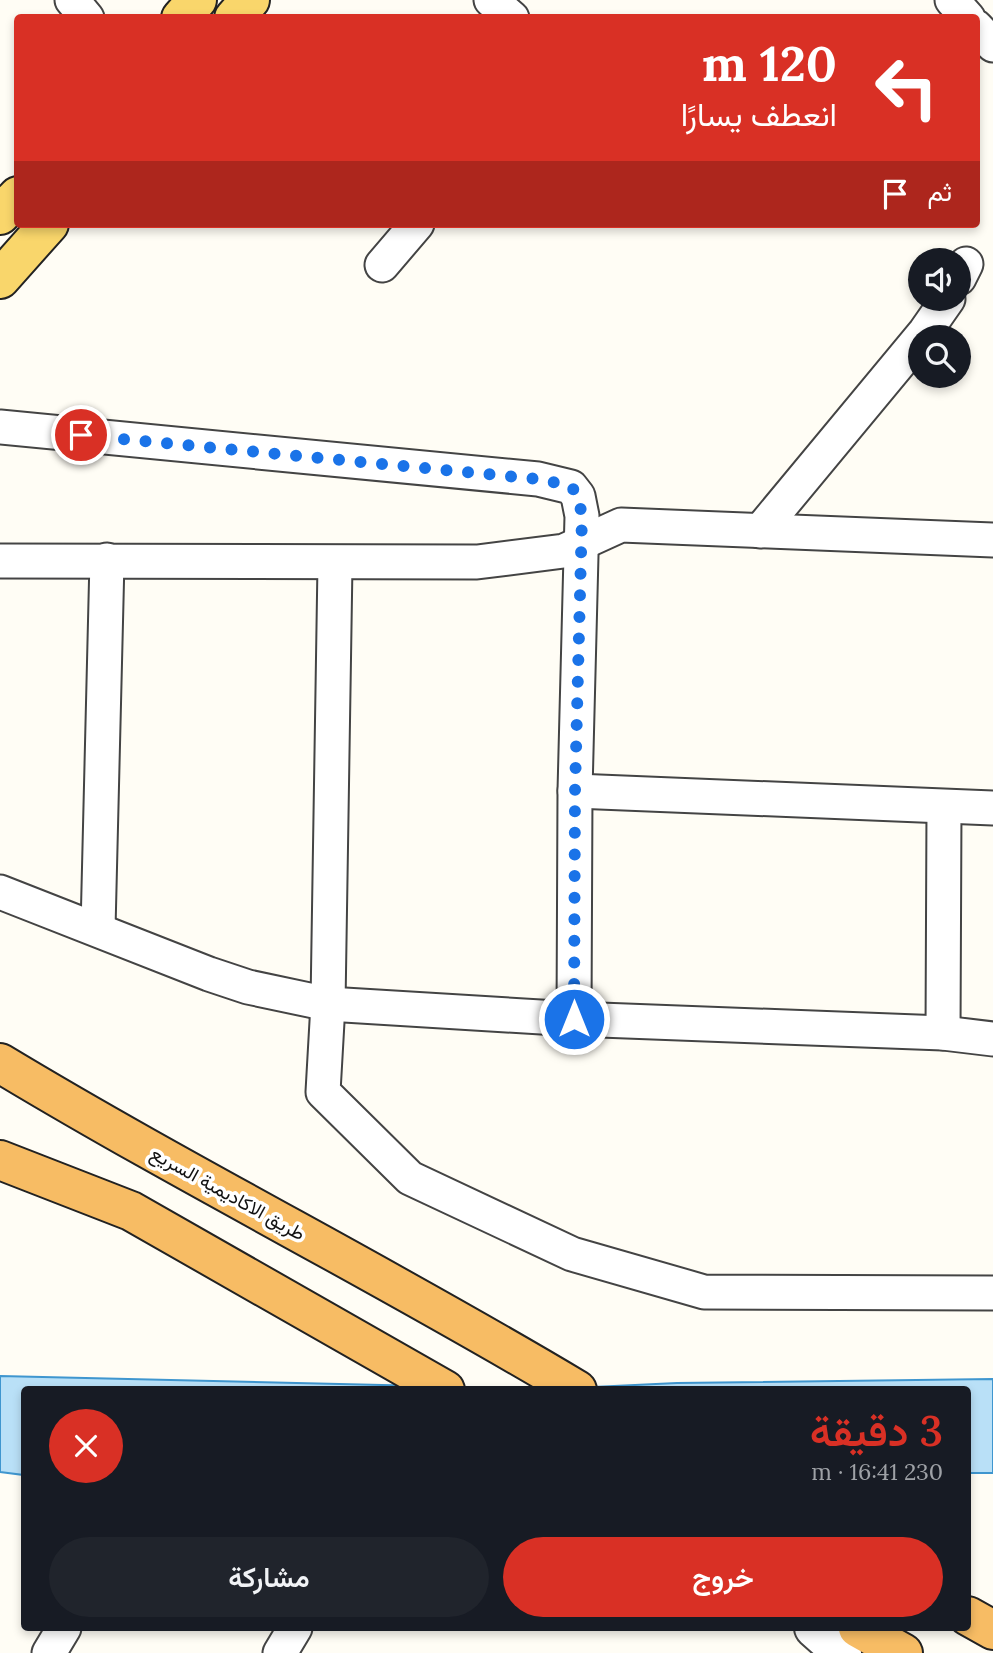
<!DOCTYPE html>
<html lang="ar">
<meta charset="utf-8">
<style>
:root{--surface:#171b24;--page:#20242c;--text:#f1f3f6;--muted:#9ea1a6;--accent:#d93025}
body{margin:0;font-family:Lora,Vazirmatn,serif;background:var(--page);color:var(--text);direction:rtl;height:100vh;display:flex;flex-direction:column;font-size:26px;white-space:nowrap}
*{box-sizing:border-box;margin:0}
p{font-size:23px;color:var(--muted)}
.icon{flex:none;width:38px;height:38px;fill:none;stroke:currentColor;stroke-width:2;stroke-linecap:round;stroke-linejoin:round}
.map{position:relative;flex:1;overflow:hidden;direction:ltr}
.details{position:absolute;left:21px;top:1386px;width:950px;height:245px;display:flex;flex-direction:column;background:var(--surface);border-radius:7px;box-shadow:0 4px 10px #0003;direction:rtl}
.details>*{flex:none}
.banner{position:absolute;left:14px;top:14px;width:966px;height:214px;border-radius:7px;box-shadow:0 4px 10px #0003;direction:rtl;background:#d93025;color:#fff;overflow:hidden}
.controls{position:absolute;left:908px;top:248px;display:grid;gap:14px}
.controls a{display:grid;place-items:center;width:63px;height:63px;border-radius:50%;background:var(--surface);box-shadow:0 4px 10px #0003;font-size:35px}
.pin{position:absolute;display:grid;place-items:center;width:60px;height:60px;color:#fff;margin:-30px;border:4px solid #fff;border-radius:50%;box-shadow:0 2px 7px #0007}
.me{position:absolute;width:77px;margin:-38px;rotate:0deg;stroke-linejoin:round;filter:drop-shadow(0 0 5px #0008)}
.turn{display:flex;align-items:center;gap:24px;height:147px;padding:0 28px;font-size:32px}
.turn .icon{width:91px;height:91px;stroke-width:2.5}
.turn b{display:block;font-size:49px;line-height:60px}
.then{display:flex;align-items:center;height:66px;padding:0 28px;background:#0003;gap:14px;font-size:26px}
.round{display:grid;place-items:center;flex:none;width:74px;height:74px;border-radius:37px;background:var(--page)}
.head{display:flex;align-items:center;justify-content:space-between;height:119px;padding:0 28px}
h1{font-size:42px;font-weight:600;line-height:52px;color:var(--accent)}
.cta{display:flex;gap:14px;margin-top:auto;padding:14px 28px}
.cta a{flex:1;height:80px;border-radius:42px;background:var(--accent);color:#fff;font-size:28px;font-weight:600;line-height:80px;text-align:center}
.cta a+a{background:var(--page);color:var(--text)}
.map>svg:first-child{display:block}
.water{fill:#b9e0f7;stroke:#3f96cf;stroke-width:2}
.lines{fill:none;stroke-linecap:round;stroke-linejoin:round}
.minor-casing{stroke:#444;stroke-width:37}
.tertiary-casing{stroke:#444;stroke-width:42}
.primary-casing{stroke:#222;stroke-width:42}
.trunk-casing{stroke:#222;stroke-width:42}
.minor{stroke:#fff;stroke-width:33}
.tertiary{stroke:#fff;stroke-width:38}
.primary{stroke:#f9d66b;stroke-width:38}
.trunk{stroke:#f7bc64;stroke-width:38}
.route{stroke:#1a73e8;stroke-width:12;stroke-dasharray:0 21.6}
.labels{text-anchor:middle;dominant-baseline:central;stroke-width:7;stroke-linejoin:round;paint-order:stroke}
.street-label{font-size:19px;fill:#111;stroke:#fff}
</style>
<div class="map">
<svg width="993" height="1653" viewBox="0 0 993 1653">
<rect width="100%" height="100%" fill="#fffdf5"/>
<path class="water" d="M0,1376L551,1389L677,1383L993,1379V1473H968V1390H24V1475L0,1472Z"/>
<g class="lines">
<g class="minor-casing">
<g id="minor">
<path d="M72,0L87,18"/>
<path d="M491,0L512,18"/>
<path d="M952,0L968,18"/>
<path d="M976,27L993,45"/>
<path d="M382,265L417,224"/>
<path d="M959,278L966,264"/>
<path d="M0,427L538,479L571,487L578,496L582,516L575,791L574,1019"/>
<path d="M760,531L925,332L948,299"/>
<path d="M0,561L477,562L564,551L621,525L993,540"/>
<path d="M335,564L328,1004L323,1092L410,1178L572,1254L704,1292L993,1293"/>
<path d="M575,791L993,808"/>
<path d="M0,892L209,974L248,987L328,1004L574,1019L943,1033L993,1039"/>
<path d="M98,929L107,560"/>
<path d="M943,1033L944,808"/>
<path d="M49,1653L64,1628"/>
<path d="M280,1653L295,1628"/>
</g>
</g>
<g class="tertiary-casing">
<path id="tertiary" d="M814,1628L842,1653"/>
</g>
<g class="primary-casing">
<g id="primary">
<path d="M181,18L197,0"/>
<path d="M234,18L250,0"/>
<path d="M0,215L18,196"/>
<path d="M0,279L49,224"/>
</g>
</g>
<g class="trunk-casing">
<g id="trunk">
<path d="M0,1063C189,1177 387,1276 577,1390"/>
<path d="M0,1160L131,1211L445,1390"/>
<path d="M968,1616L993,1630"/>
<path d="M858,1628L903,1653"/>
</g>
</g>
<use href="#minor" class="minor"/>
<use href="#tertiary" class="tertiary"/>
<use href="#primary" class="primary"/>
<use href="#trunk" class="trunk"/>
</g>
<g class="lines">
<path class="route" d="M81,435L538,479L571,486L578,496L582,516L575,791L574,1019"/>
</g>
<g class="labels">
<g class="street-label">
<text transform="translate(228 1193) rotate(29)">طريق الاكاديمية السريع</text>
</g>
</g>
</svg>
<div class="controls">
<a><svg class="icon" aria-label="sound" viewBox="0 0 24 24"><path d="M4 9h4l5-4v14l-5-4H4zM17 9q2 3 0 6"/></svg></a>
<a><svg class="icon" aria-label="search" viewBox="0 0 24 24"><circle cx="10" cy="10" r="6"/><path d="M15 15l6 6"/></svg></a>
</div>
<div class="pin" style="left:81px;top:435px;background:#d93025"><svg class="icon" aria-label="arrive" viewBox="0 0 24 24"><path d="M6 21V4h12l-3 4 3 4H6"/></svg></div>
<svg class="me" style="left:574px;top:1019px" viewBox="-20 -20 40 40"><circle r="17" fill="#1a73e8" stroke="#fff" stroke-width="3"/><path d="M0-11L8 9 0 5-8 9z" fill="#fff"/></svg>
<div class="banner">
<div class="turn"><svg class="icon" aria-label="left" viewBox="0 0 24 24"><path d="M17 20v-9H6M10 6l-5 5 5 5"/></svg><div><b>120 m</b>انعطف يسارًا</div></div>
<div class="then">ثم<svg class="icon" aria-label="arrive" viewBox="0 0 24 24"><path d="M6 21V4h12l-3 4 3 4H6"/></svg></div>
</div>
<section class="details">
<div class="head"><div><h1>3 دقيقة</h1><p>230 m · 16:41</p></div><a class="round" style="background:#d93025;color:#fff"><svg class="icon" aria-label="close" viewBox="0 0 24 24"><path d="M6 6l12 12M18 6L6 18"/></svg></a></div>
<div class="cta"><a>خروج</a><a>مشاركة</a></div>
</section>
</div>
